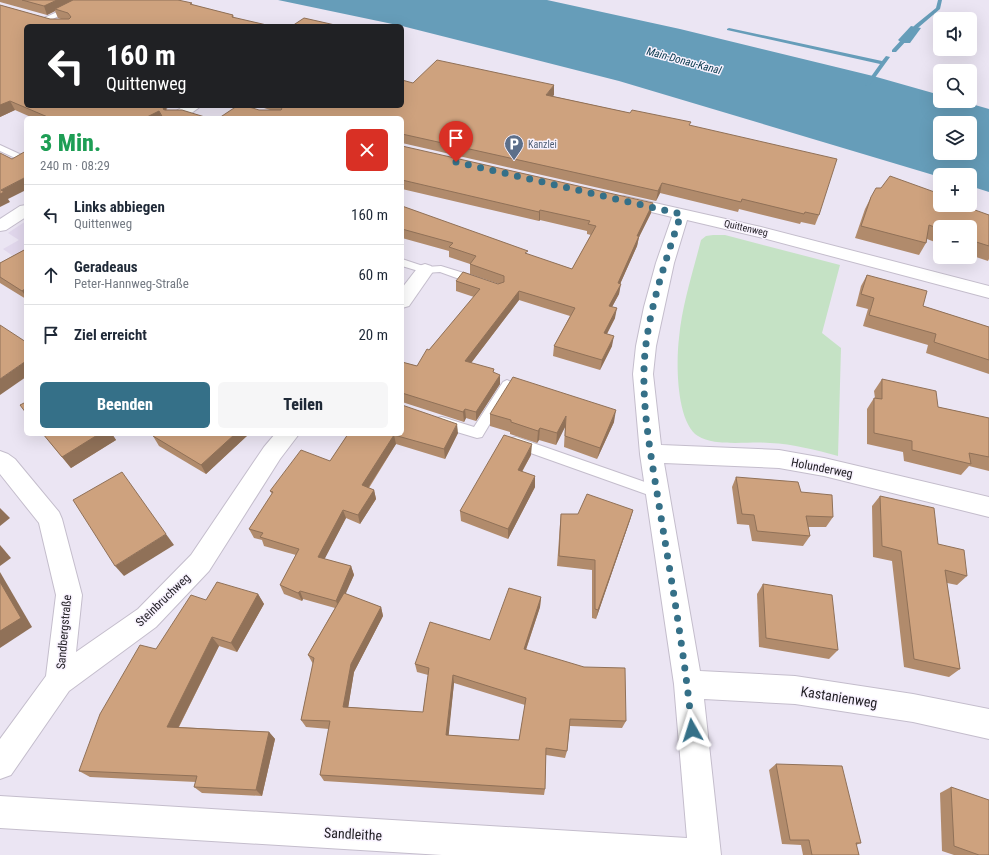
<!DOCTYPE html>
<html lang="de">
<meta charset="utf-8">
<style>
:root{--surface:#fff;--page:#f6f6f7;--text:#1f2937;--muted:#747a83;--line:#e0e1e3;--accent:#357088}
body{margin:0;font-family:"Roboto Condensed",sans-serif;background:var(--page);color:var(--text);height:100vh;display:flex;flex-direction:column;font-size:15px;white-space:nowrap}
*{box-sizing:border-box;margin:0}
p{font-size:13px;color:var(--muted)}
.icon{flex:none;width:22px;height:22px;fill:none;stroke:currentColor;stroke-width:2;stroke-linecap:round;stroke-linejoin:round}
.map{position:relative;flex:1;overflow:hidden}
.side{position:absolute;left:24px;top:116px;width:380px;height:320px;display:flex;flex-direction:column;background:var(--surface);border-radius:6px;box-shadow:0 4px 16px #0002}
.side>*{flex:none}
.hud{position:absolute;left:24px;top:24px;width:380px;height:84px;border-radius:6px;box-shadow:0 4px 16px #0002;background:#202124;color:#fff;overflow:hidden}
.controls{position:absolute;left:933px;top:12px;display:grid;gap:8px}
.controls a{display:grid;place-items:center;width:44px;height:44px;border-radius:6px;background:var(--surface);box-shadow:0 4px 16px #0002;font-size:20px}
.pin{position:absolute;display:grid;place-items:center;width:34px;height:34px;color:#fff;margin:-41px -17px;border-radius:50% 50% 50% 0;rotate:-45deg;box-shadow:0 0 4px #0007}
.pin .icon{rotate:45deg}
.me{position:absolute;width:44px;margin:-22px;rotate:354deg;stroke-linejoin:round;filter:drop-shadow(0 0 3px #0008)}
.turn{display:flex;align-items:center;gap:14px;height:84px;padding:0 16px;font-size:18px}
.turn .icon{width:52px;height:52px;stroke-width:2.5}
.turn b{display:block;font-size:28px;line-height:34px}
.round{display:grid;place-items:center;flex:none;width:42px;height:42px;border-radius:6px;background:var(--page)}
.head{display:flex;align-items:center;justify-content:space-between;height:68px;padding:0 16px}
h1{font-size:24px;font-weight:800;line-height:30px;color:#1e9e55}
.cta{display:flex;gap:8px;margin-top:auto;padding:8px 16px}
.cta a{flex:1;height:46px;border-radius:6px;background:var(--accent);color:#fff;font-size:16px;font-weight:800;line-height:46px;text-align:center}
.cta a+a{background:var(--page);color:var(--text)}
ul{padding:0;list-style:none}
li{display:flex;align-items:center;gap:12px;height:60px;padding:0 16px;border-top:1px solid var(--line)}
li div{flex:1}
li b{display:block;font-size:15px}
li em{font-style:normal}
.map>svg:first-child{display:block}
.built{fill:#e1d7ec}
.green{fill:#c5e2c5}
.water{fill:#669db9;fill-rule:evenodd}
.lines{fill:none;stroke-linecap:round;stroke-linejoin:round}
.stream{fill:#669db9;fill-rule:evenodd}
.lane-casing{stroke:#c4bdcc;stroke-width:2}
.street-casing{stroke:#c4bdcc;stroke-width:2}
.lane{fill:#fff;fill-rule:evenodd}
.street{fill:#fff;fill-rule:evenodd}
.wall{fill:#b18b6c;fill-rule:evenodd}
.shaded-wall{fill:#907158}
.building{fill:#cea27e;stroke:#907158;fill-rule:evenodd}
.route{stroke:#357088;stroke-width:7;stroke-dasharray:0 12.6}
.labels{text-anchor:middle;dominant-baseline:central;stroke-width:3;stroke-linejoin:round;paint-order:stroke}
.far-service-label{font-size:10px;fill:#4e5e75;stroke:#f8f2fe;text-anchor:start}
.far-street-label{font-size:10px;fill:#1f1d22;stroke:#f8f2fe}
.far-water-label{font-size:11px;font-style:italic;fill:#04364a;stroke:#f8f2fe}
.street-label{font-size:12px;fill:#1f1d22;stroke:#f8f2fe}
.near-street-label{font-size:14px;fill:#1f1d22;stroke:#f8f2fe}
</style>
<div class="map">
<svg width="989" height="855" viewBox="0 0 989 855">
<rect width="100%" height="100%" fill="#ebe5f3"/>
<path class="built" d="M26,221V265L3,249L19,240L8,233Z"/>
<path class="green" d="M713,235H725L840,265L822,333L841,348L838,456C816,450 793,444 770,443C750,441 715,447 698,436C676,422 676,362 679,338C682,305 693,272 701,240L706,236Z"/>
<g class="water">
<path d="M278,0H547L680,29L873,76L940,95V101H961L989,109V192L970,186V175H940V177L619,81L402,26ZM940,123H970V153H940Z"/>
<path d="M911,26L921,28L910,43H902L898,40Z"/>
</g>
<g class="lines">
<g class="stream">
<path d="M938,0H942L940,9L919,27L896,52H892V50L915,25L936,8Z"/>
<path d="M729,28L882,61L886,56L890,57L869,86H867L865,85L880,64L727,30V29Z"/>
</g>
<g class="lane-casing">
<g id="lane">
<path d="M72,5L75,7L74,8L49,21H46L42,19Z"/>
<path d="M0,145L26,157V163L0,151Z"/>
<path d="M402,259L426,267L441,266L480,278L481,281L480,284L476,285L440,272L425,273L402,266Z"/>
<path d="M507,380L511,382L513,385L482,437L477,438L437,426L436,422L437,418L442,417L474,427L503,382Z"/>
<path d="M516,437L662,488L664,492L662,496L657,498L511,446L509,442L511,438Z"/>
</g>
</g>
<g class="street-casing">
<g id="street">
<path d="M184,106H201L185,118H168L170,115Z"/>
<path d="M624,196L761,227L989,286V298L759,237L687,220L674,263L656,346L653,374L661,445L779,450L824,458L989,497V517L824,476L779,468L664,463L700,671L795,676L913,694L989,709V739L913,722L795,704L704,699L721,855H442L0,828V796L687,838L674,684L640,454L633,374L636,346L644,307L656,263L672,217L618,204L616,201L618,198Z"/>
<path d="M26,205V217L6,230L0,231V219L20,206Z"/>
<path d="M425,264L431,266L434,270L409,306L402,308V288L419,266Z"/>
<path d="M275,434H299L280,459L209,571L156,627L69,691L11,775L0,779V739L46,676L56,595L39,523L0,474V451L8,454L15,459L59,512L62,519L82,595L76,652L138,609L191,555L264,447Z"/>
</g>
</g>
<use href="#lane" class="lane"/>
<use href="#street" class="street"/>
</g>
<g class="wall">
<path d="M0,0H178L193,5L233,15L234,18L26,26L166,109L167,110L208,118H33L15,110L0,117V5L50,19H61L58,18L55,11L47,15L0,2Z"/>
<path d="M413,83L554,95L552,96L630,113L690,126L819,215L815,225L801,222L800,224L739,209L738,212L660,193L656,201L402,143V118L259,110H270L258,106H402Z"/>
<path d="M402,146L651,213L639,237L637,246L620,284L619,294L612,307L615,318L607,334L612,346L600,370L553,356L554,346L570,316L519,300L471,363L494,373L500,384L476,421L466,418L464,422L402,402V362L417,366L429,350L474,297L456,291V281L498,284H499L470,274V264L449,257V251L402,238V206L527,254L572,269L591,235L587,234V231L540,220L539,221L402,189Z"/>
<path d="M871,197L940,205L989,215V259L988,261L970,255V227H940V244L927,239L926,243L919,255L855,238L865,209Z"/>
<path d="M26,249V299L0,283V263Z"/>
<path d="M867,275L923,306L989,327V374L926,353L928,345L863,326L868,309L856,306L861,286Z"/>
<path d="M882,379L938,407L989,418V471L969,466L961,475L904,461L903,452L867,444V409L874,398H875L874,391Z"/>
<path d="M490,414L614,422L597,459L564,447L565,427L556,445L539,440L537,443L510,434V432L490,426Z"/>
<path d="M458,433L445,459L396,444L369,488L374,490L376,499L360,524L346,518L324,559L351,566L354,575L345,594L381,607L383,616L354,672L348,707L423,712L428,675L417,672L415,664L490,640L541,597L540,607L526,650L626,721L622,728L570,726L567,751L565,758L546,755L545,789L544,795L324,781L320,775L329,729L306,727L301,720L313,664L308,655L335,608L303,599L302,601L284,594L280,585L296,555L264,546L262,540L254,538L249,529L272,494L270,491L330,461L348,434ZM454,683L525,705L519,740L448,735Z"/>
<path d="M43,434H112L116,440L71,468Z"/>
<path d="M156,434H249L206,474L159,446L153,436Z"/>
<path d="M531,455L522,472L535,487L508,539L461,521L460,511Z"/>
<path d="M736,477L801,492L833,517L826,527H808L810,536L803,546L752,541L749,525L737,524L732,487Z"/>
<path d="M880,496L938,544L967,576L957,585L947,583L960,669L949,677L904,667L892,561L873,557L872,506Z"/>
<path d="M633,510L630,520L596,619L592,618V570L557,566L560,524L561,514H578Z"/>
<path d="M763,584L838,650L829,659L759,647L757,594Z"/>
<path d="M258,594L264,604L237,652L219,646L179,727L269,732L275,739L262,796L202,793L194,787L196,782L90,777L79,771L156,649L206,600Z"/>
<path d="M776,764L861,843L856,845L859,855H803L801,845L782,844L769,770Z"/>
<path d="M951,787L989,855H954L942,851L940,793Z"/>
</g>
<g class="shaded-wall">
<path d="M57,0H80L55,9V11L47,15L44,6Z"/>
<path d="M554,85V95L545,104L546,95Z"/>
<path d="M10,101L15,110L0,117V105Z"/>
<path d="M158,106H171L166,109L169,114Z"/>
<path d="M159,111L162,118H145Z"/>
<path d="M26,177V190L8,199L10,202L0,207V194L1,190Z"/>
<path d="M662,183L660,193L656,201L658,191Z"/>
<path d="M653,203L651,213L639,237L637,246L617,291L621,284L619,294L607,316L609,306L637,236Z"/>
<path d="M540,210V220L539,221V212Z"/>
<path d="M26,288V297L22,291Z"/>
<path d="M519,291V300L465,371V361Z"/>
<path d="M617,308L615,318L602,343L604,333Z"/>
<path d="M614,336L612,346L600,370L602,360Z"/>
<path d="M26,361V377L0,395V379Z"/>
<path d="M500,375V384L476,421V412Z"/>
<path d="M465,409L466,418L464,422L463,412Z"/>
<path d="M616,410L614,422L597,459L600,448Z"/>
<path d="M566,416L565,427L556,445L557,433Z"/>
<path d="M457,424L458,433L445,459L444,449Z"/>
<path d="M540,428L539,440L537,443L538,431Z"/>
<path d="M99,434H112L116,440L71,468L62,457Z"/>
<path d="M235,434H249L206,474L201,465Z"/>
<path d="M394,435L396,444L364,494L362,485Z"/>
<path d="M532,444L531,455L517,480L518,470Z"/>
<path d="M535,476V487L508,539V529Z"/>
<path d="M374,490L376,499L360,524L358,515Z"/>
<path d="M0,508L10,518L0,526Z"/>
<path d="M343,510L346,518L321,566L318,557Z"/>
<path d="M633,510L630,520L596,619L598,610Z"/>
<path d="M166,534L174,545L124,576L115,566Z"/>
<path d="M0,545L11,558L0,566Z"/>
<path d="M351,566L354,575L339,609L336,601Z"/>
<path d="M0,572L32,627L0,648Z"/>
<path d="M300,591L303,599L302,601L298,593Z"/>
<path d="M258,594L264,604L237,652L231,643Z"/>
<path d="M541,597L540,607L523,658L524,649Z"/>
<path d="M381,607L383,616L354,672L347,715L343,707L351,664Z"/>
<path d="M212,637L219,646L175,734L167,727Z"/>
<path d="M453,675L454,683L448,742L446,735Z"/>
<path d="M269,732L275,739L262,796L256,790Z"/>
</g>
<g class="building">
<path d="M22,0H57L44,6Z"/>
<path d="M73,0H178L192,3L190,4L233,15L232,17L271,26H26V106H165L163,109L165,110H182L208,118H163L159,111L145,118H50L10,101L0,105V5L50,19H69L71,17L68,13L55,9Z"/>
<path d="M304,18L335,25L333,26H292Z"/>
<path d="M437,60L554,85L546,95L630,113L632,110L691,122L689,125L837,159L819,215L805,212L804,214L742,199L741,202L662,183L658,191L402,134V118H219L237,106H246L259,110H281L282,109L280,106H402V80L413,83Z"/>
<path d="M402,146L653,203L637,236H639L618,283L621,284L609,306L617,308L604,333L614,336L602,360L554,346L575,308L519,291L465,361L494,369L493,372L500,375L476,412L465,409L463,412L402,393V362L417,366L427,349L429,350L480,289L456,281L463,272L498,284L504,282V276L470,264L476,256L449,247L453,243L402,229V206L528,251L525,253L572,269L596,226L588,224L590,221L540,210L539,212L402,180Z"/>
<path d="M26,151V177L1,190L4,192L0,194V153L12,159Z"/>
<path d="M890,176L940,194V205H961L989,215V246L970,240V227H940V229L929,225L926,243L861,226L871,197L876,188H881Z"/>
<path d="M26,249V288L22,291L0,277V263Z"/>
<path d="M867,275L927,291L923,306L989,327V360L934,342L936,334L869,315L874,298L861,294Z"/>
<path d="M0,325L26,342V361L0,379Z"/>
<path d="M513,377L616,410L600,448L565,436L566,416L557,433L540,428L538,431L511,422V420L490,414Z"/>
<path d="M882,379L936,391L938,407L989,418V457L969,453L971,464L912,450V441L874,433V398L882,399Z"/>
<path d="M26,402V413L20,405Z"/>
<path d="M402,405L457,424L444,449L394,435L362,485L374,490L358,515L343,510L318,557L351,566L336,601L300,591L298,593L280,585L299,549L260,537L263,533L249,529L273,492L270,491L301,450L330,461L348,434H402Z"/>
<path d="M43,434H99L62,457Z"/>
<path d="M156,434H235L201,465L153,436Z"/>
<path d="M504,435L532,444L518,470L535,476L508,529L460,511Z"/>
<path d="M122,472L166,534L115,566L73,500Z"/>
<path d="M736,477L798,482L801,492L832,495L833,517L806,516L810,536L757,531L754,515L742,514Z"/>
<path d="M587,494L633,510L598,610L595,609V560L559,556L561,514H578Z"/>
<path d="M880,496L934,508L938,544L964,550L967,576L945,570L960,669L914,659L901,551L882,546Z"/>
<path d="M0,582L21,618L0,631Z"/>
<path d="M217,582L258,594L231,643L212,637L167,727L269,732L256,790L194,787L197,776L79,771L100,714L140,645L156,649L191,595L206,600Z"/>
<path d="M763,584L832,595L838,650L766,638Z"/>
<path d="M509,588L541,597L524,649L584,667L625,668L626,721L570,719L567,751L546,748L545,789L320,775L330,721L301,720L314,658L308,655L344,593L381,607L351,664L343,707L423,712L429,668L415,664L430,622L490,640ZM453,675L526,698L519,740L446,735Z"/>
<path d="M776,764L842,766L861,843H856L859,855H812L809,840H790Z"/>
<path d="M951,787L989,800V855H979L954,846Z"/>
</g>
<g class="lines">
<path class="route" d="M456,162L681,214C665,263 644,322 644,373C643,418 653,467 660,511C672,584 685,657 692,730"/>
</g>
<defs>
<g id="parking-pin" transform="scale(1)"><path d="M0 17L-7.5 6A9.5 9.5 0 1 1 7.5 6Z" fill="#5c6f8a" stroke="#f8f2fe"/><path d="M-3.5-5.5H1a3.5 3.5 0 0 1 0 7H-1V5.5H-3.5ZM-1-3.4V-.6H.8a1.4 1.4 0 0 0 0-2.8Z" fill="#fff"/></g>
</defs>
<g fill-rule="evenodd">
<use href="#parking-pin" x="514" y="144"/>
</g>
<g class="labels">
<g class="far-service-label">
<text x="528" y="144">Kanzlei</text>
</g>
<g class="far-street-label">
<text transform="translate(746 228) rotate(13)">Quittenweg</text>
</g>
<g class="far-water-label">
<text transform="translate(684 61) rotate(15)">Main-Donau-Kanal</text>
</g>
<g class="street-label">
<text transform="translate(822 468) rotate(11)">Holunderweg</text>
<text transform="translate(163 600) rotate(-44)">Steinbruchweg</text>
<text transform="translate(64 632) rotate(-85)">Sandbergstraße</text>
</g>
<g class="near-street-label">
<text transform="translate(839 697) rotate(9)">Kastanienweg</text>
<text transform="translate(353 834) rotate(3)">Sandleithe</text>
</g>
</g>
</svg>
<div class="controls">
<a><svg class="icon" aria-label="sound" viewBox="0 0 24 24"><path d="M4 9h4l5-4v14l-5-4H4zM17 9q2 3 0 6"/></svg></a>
<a><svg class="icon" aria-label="search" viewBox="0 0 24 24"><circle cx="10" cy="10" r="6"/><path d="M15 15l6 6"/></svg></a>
<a><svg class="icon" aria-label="layers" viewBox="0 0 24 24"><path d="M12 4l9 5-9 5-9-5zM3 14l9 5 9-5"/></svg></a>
<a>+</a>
<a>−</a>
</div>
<div class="pin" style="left:456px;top:162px;background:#d93025"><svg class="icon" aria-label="arrive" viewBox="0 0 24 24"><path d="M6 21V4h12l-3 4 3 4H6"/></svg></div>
<svg class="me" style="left:692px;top:730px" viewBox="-20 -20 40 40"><path d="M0-17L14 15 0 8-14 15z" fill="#357088" stroke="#fff" stroke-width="4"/></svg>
<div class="hud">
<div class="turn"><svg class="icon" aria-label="left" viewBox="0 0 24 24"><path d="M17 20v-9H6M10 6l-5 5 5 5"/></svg><div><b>160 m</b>Quittenweg</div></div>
</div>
<section class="side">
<div class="head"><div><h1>3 Min.</h1><p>240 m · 08:29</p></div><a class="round" style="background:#d93025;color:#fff"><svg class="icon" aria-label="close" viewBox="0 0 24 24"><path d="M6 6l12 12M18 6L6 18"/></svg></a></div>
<ul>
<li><svg class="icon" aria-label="left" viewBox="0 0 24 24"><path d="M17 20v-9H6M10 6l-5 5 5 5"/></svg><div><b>Links abbiegen</b><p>Quittenweg</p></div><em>160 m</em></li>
<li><svg class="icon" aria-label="ahead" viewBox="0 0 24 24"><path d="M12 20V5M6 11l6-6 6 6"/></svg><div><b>Geradeaus</b><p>Peter-Hannweg-Straße</p></div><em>60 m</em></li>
<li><svg class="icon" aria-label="arrive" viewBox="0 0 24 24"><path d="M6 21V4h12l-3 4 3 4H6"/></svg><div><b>Ziel erreicht</b></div><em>20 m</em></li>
</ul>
<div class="cta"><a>Beenden</a><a>Teilen</a></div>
</section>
</div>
